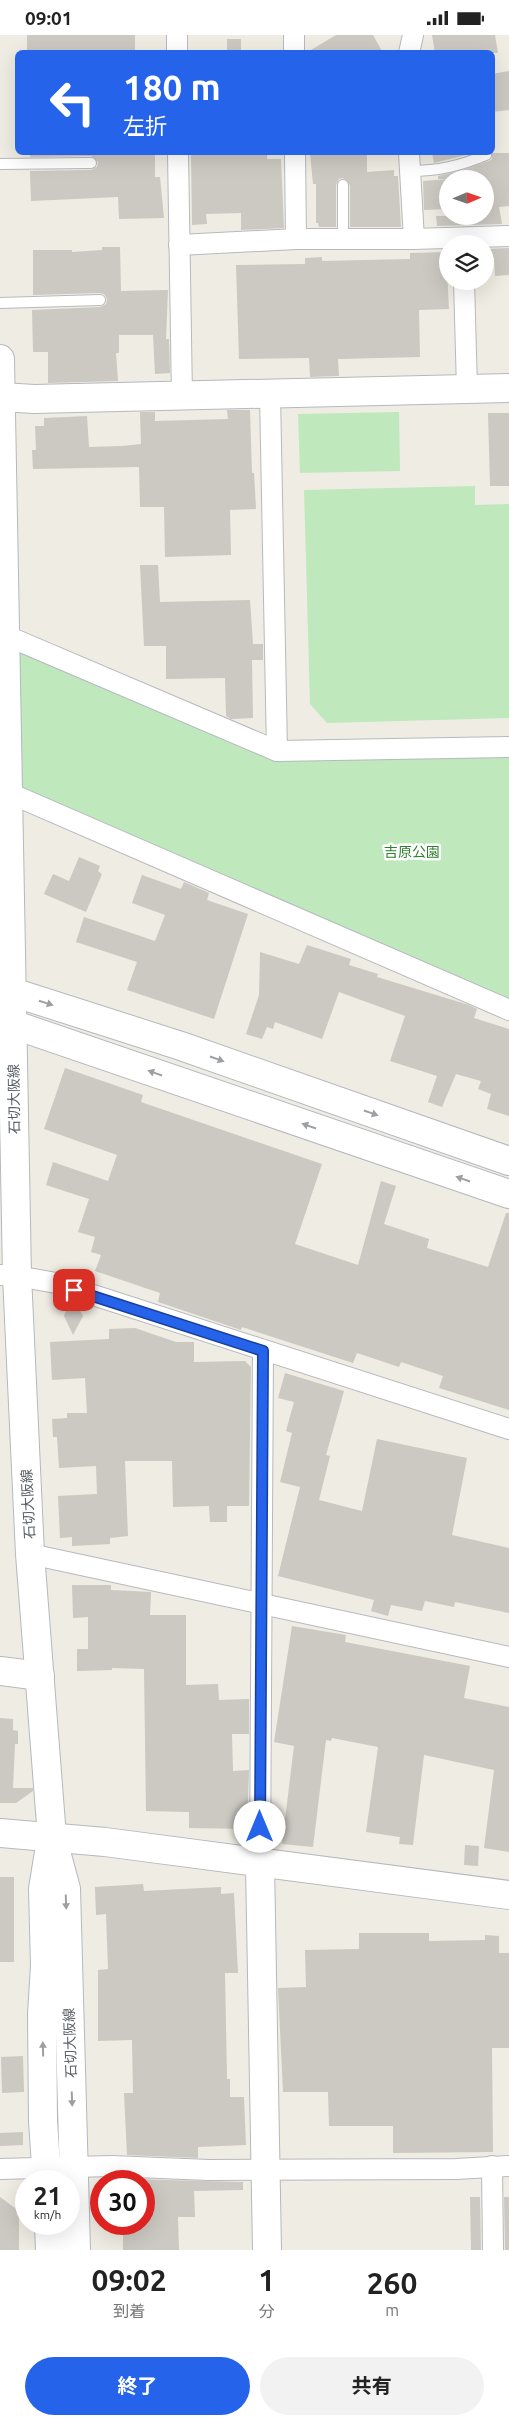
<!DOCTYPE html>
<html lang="ja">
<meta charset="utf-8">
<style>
:root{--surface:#fff;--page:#f2f2f2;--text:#222;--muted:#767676;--accent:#2563eb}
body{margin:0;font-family:Ubuntu,"Noto Sans JP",sans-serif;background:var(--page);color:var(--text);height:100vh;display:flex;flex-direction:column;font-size:19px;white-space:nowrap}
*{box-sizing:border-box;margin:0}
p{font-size:16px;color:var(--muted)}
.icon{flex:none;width:28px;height:28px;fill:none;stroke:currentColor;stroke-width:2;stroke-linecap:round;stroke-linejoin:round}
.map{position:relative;height:2215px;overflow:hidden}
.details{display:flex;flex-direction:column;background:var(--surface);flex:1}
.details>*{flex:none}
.top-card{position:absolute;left:15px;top:15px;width:480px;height:105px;border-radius:8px;box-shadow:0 5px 20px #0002;background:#2563eb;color:#fff;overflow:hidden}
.needle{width:32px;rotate:88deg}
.controls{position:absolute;left:439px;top:135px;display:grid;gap:10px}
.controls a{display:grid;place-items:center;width:55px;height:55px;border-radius:50%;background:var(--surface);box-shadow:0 5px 20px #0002;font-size:25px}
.speed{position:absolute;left:15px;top:2135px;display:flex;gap:10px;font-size:25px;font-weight:700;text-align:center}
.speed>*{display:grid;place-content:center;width:65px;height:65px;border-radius:50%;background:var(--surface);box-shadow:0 5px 20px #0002;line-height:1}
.speed small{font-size:12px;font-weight:400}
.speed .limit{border:8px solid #d22;background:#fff;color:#111}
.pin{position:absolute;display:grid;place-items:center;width:42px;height:42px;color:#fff;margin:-21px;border-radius:10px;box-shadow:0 2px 8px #0006}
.me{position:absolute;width:55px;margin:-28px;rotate:0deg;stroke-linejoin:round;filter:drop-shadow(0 0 4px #0008)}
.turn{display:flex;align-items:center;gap:18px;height:105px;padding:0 25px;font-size:22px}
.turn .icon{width:65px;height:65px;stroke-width:2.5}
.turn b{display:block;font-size:35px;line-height:42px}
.eta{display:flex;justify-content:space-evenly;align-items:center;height:85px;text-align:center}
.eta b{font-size:30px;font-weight:700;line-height:35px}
.primary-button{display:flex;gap:10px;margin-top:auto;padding:10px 25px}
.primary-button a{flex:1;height:58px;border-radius:30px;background:var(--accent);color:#fff;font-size:20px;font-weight:700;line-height:58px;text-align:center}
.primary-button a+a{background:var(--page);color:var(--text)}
.status{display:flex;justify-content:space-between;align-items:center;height:35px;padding:0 25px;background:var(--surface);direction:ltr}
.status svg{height:14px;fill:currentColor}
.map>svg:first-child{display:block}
.green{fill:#bfe8bd}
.building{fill:#ccc8c2}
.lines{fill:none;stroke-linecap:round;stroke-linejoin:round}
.lane-casing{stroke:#b6b9be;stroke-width:12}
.street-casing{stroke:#b6b9be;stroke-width:22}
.secondary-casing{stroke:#b4b9be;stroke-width:30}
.lane{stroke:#fff;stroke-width:10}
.street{stroke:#fff;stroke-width:20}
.secondary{stroke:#fff;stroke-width:28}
.oneway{fill:#9da0a3}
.route-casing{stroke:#184099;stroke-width:12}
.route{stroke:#2563eb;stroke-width:9}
.labels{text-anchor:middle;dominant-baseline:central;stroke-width:5;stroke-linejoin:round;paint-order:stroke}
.park-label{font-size:14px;fill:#2e822e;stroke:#fff}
.street-label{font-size:14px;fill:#5b6065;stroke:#fff}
</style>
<div class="status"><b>09:01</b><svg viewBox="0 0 49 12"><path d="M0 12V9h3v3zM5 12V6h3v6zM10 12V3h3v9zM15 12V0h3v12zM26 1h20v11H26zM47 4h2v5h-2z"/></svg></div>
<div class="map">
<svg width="509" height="2215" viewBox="0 0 509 2215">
<rect width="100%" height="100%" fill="#efece3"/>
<g class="green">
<path d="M399,377L400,436L300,438L298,379Z"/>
<path d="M475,451V470L509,469V683L327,688L310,669L304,455Z"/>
<path d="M0,610L33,618L273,723L509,718V964L0,745Z"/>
</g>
<g class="building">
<rect x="27" y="0" width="108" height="18"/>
<path d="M336,0H373L383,18H306Z"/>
<path d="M432,0H495L498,18H435Z"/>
<rect x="227" y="4" width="14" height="14"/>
<path d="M509,36V75L492,77V39Z"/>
<path d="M30,118H155V142H160L164,183L119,184L118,162L31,166L30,136L91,135L97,132L98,127L91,121L30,122Z"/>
<path d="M191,118H267V124H281L284,193L241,195V178L206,179L207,189L192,190Z"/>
<path d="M310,118H367V137L394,135V141H398L401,192H350V150L343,143L339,144L336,150V192H319L318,188H316V149H313Z"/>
<path d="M432,118H474L434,128Z"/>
<path d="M492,118H509V171L499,172L502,189L437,191L436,181H485V144H438V141L460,136L489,126L492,124Z"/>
<path d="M448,144V174L424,175L423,146Z"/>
<path d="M102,212H120L121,256L168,255L166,304H169L170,338L155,339L153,300H119V318H116L118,346L48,348V317H33L32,275L100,272L106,269L107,264L104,259L100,258L33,260V215H72V217L102,215Z"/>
<path d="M509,213V240L495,241L494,223H485V214Z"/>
<path d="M446,217L449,274L419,275L420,322L338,324L339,341L310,342L309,323L239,324L236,230L305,229V223L322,222V226L410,224V218Z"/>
<path d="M227,375H250L252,438H254L256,474L230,475L231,520L165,522L164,472H140L139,432L33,434L32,415H36L35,391H44V383L87,381L89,412L122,411L141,409L140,377H155V386L228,384Z"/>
<path d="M488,378H509V451H490Z"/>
<path d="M140,530H158L160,567L250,565L253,609H263V625H252L253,683L231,684L226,681L225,643L166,644V611H144Z"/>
<path d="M79,822L100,831L98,836L102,839L86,877L44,859L53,839L69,846Z"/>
<path d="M142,840L181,854L184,847L209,858L207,865L248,879L214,984L127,955L137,927L76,907L84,882L155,906L165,880L132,868Z"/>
<path d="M307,910L351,924L349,930L378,939L377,942L469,970L477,974L474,983L509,994V1081L487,1074L491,1059L478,1054L481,1046L456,1039L442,1072L428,1067L437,1041L390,1026L405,981L339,957L322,1004L275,987L273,994L267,992L262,1004L246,999L259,960L260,917L299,929Z"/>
<path d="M65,1033L143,1060L141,1067L322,1129L295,1209L358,1230L381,1146L396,1151L384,1189L429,1204L427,1213L488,1232L506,1178H509V1375L439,1353L443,1341L401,1327L399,1332L357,1318L353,1328L242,1292L241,1295L158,1267L160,1258L95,1236L101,1220L91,1217L95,1202L78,1197L89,1164L46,1150L53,1127L108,1146L117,1120L44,1094Z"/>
<path d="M71,1272L79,1274L83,1281L73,1300L64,1281L66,1276Z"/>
<path d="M135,1293L176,1307H194V1327L245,1326L251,1332L249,1471H227V1487H210L209,1471L173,1472L172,1426H125L128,1501L110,1503V1509L72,1511V1502L60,1503L58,1461L97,1459L96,1431L59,1433L57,1402H53L52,1384L67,1383V1378H87L85,1343L52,1345L50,1307L109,1304V1294Z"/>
<path d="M285,1338L344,1356L326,1420L330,1421L319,1465L362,1476L377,1404L467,1423L452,1500L509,1513V1578L455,1567L454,1572L425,1566L422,1576L391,1570L388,1581L371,1576L374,1565L278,1541L300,1452L280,1447L292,1398L286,1396L294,1367L278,1363Z"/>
<path d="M72,1550H111V1555L151,1557L150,1580H186V1650L218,1649L219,1665L249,1664V1699H232L233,1736L249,1735L247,1794L189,1793V1777L146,1776L144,1634L112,1633V1635L77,1636V1614H88V1582L73,1583Z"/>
<path d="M292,1591L346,1600L345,1607L470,1631L464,1663L509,1672V1817L484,1813L494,1735L424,1720L413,1810L399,1809L400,1802L366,1797L378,1712L332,1703L331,1706L326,1705L313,1812L282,1809L294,1711L274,1707Z"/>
<path d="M0,1683L13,1684V1695L18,1696V1709H15L13,1753H33V1756L16,1768H0Z"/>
<path d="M465,1810L479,1811L478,1831L464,1830Z"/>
<rect x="0" y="1842" width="14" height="85"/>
<path d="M143,1849L144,1856L221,1852V1859L234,1858L238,1938H225L227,2044H230V2062H244L246,2110L198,2112V2123L127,2120L124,2058H133L132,2005L98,2006V1935L108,1934L106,1879L96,1880L95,1852Z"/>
<path d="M359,1898H429V1906L485,1905V1900L499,1901V1918H509V2013H492L493,2117L393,2118V2091H329L328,2057H283L278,1953L306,1952L305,1915L359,1914Z"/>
<path d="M23,2021L24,2057L2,2058L1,2022Z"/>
<path d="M23,2097V2110L0,2111V2098Z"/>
<path d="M128,2144L243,2147V2155L194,2156L195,2182H178L179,2215H123V2189H144V2146H128Z"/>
<path d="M0,2162L19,2176V2215H0Z"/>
<path d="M470,2162H480L481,2215H471Z"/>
<path d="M504,2162H509V2215H505Z"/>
</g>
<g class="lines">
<g class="lane-casing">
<g id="lane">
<path d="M0,129L91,128"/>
<path d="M410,136C438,136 460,131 486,120"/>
<path d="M343,150V204"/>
<path d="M0,268L100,265"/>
</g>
</g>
<g class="street-casing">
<g id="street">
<path d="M177,0V18"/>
<path d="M294,0V18"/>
<path d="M409,18L413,0"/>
<path d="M178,118L182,362"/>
<path d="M295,118L296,204"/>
<path d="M409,118L414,204"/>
<path d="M179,210L296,204H414L509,201"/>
<path d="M464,246L467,354"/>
<path d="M270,359L277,716L509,712"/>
<path d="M0,598L277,716"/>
<path d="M0,754L509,975"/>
<path d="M0,1240L17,1241L56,1248L509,1394"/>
<path d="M30,1519L509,1622"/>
<path d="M260,1829L263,1316"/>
<path d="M492,2131L493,2215"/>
<path d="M0,2134L111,2131L209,2135L456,2134L509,2131"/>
</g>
</g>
<g class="secondary-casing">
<g id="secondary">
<path d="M0,324L17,1241L30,1519L52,1802L66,1854L76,2215"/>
<path d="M1,362L34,364L509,353"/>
<path d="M0,953L181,1011L509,1126"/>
<path d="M0,985L509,1159"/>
<path d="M0,1636L40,1641"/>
<path d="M0,1798L105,1807L509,1860"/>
<path d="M260,1829L267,2215"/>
<path d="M47,2146L43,2086L42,1979L45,1931L43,1854L50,1811"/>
<path d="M49,2189L50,2215"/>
</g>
</g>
<use href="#lane" class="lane"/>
<use href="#street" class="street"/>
<use href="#secondary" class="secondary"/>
</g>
<defs><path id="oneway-solid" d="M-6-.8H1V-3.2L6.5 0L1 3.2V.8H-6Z" transform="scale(1.25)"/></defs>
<g class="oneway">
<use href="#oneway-solid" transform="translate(46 968) rotate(18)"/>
<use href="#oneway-solid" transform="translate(217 1024) rotate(19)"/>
<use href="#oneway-solid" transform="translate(155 1038) rotate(-161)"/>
<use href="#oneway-solid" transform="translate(371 1078) rotate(19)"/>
<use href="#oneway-solid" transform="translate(309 1091) rotate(-161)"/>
<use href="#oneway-solid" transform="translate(463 1144) rotate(-161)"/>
<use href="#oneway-solid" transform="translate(66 1867) rotate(88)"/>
<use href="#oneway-solid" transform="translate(43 2014) rotate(-91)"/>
<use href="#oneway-solid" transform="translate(72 2064) rotate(88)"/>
</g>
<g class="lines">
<g class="route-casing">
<path id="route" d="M74,1255L263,1316L260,1792"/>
</g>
<use href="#route" class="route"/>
</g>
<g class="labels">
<g class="park-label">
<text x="412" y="817">吉原公園</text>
</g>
<g class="street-label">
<text transform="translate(14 1064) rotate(-91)">石切大阪線</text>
<text transform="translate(28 1469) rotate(-93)">石切大阪線</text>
<text transform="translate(70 2008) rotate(-92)">石切大阪線</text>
</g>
</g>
</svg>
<div class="controls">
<a><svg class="needle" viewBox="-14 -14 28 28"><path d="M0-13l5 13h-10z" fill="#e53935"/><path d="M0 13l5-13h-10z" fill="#767676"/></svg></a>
<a><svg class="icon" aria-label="layers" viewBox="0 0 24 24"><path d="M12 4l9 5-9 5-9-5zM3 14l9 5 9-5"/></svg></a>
</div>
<div class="speed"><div>21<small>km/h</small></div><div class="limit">30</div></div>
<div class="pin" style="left:74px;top:1255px;background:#d93025"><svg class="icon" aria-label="arrive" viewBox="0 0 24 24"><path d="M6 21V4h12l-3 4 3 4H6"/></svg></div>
<svg class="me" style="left:260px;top:1792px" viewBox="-20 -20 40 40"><circle r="19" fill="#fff"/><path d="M0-13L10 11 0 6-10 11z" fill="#2563eb"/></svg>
<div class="top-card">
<div class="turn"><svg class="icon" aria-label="left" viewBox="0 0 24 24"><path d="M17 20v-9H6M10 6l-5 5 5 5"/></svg><div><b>180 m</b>左折</div></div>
</div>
</div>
<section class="details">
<div class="eta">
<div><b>09:02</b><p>到着</p></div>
<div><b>1</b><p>分</p></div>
<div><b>260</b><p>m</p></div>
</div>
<div class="primary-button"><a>終了</a><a>共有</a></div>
</section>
